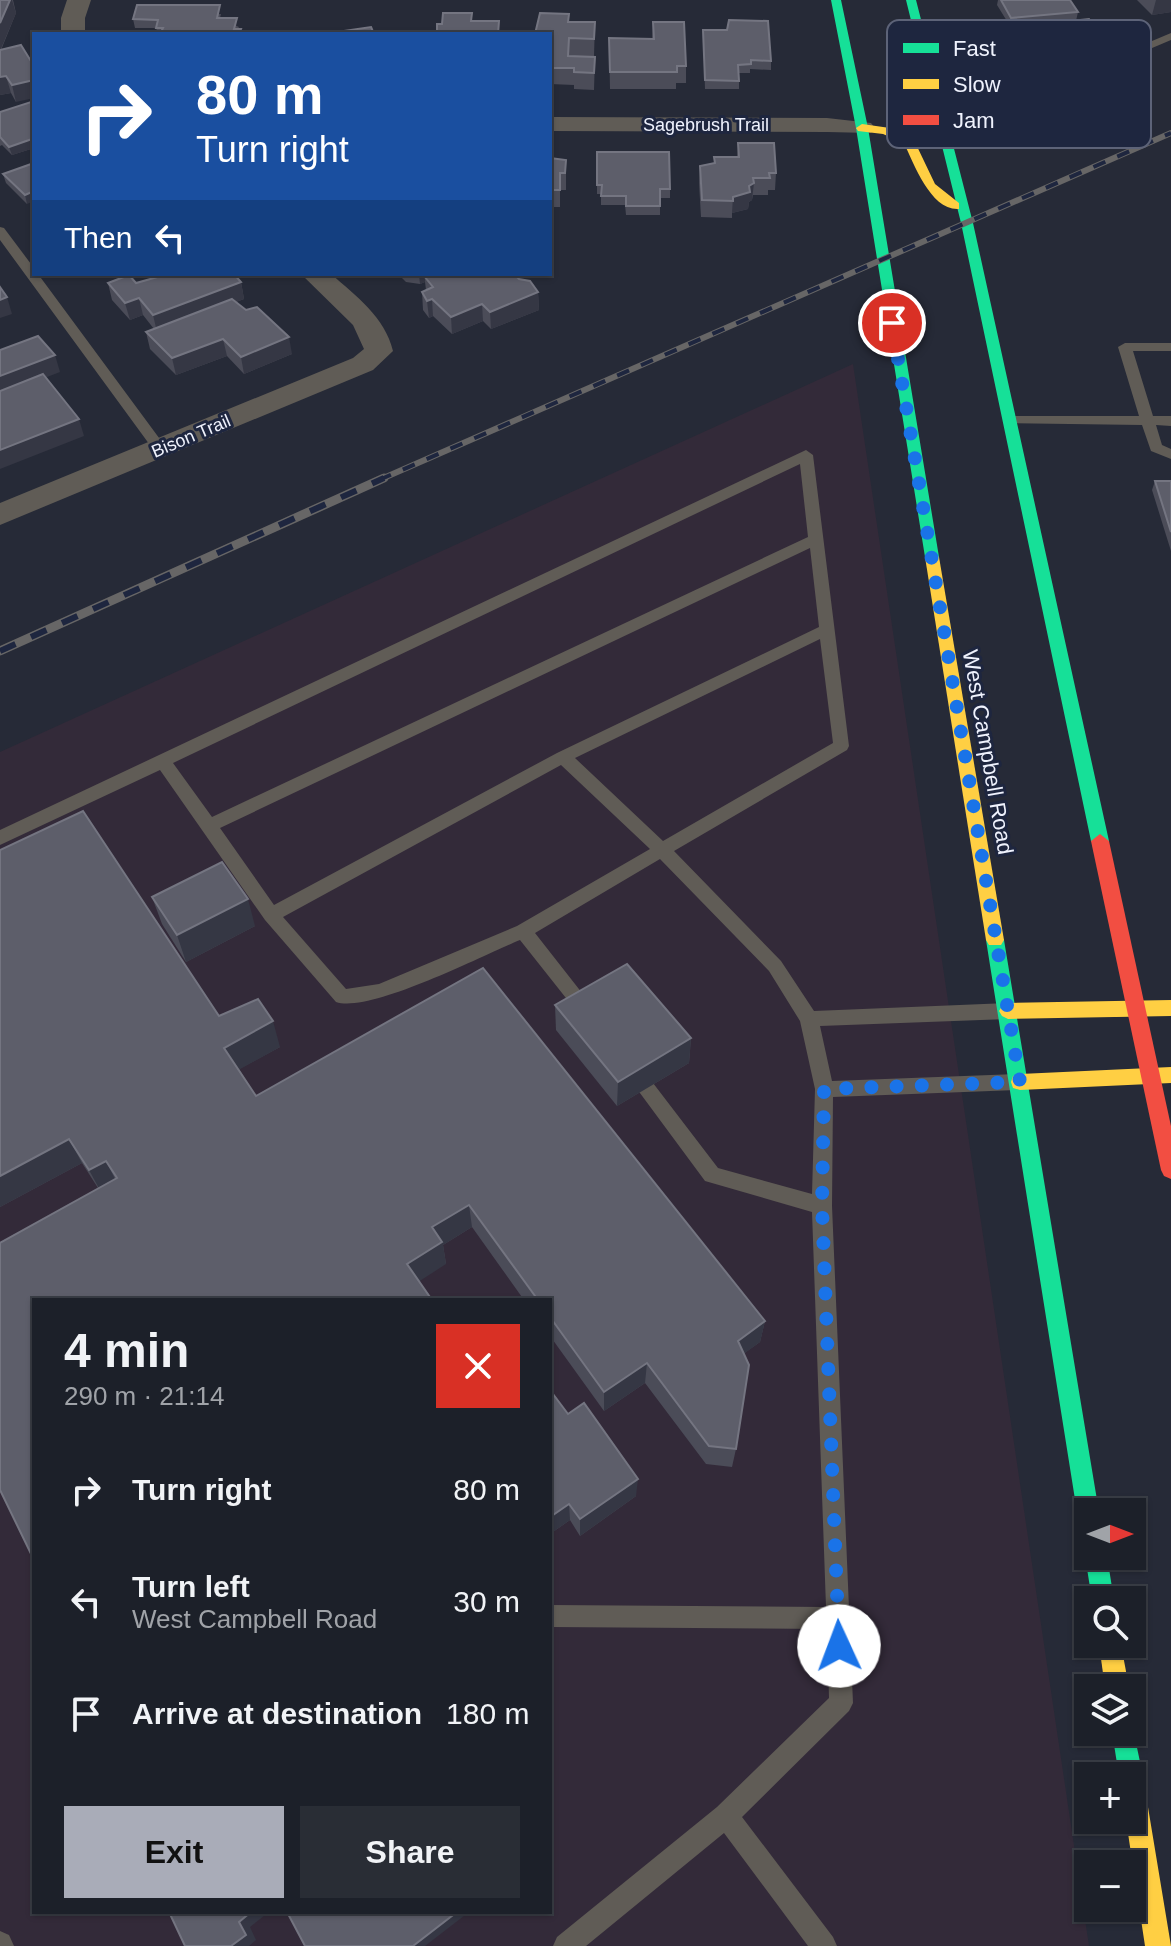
<!DOCTYPE html>
<meta charset="utf-8">
<style>
:root{--surface:#1c2029;--page:#292d35;--text:#f1f3f6;--muted:#a0a3a8;--line:#3a3e46;--accent:#a9acb8}
body{margin:0;font-family:Helvetica,sans-serif;background:var(--page);color:var(--text);height:100vh;display:flex;flex-direction:column;font-size:30px;white-space:nowrap}
*{box-sizing:border-box;margin:0}
p{font-size:26px;color:var(--muted)}
.icon{flex:none;width:44px;height:44px;fill:none;stroke:currentColor;stroke-width:2;stroke-linecap:round;stroke-linejoin:round}
.map{position:relative;flex:1;overflow:hidden}
.panel{position:absolute;left:32px;top:1298px;width:520px;height:616px;display:flex;flex-direction:column;background:var(--surface);border-radius:0px;box-shadow:0 2px 6px #0004,0 0 0 2px var(--line)}
.panel>*{flex:none}
.top-card{position:absolute;left:32px;top:32px;width:520px;height:244px;border-radius:0px;box-shadow:0 2px 6px #0004,0 0 0 2px var(--line);background:#1a4fa0;color:#fff;overflow:hidden}
.needle{width:52px;rotate:90deg}
.fabs{position:absolute;left:1074px;top:1498px;display:grid;gap:16px}
.fabs a{display:grid;place-items:center;width:72px;height:72px;border-radius:0px;background:var(--surface);box-shadow:0 2px 6px #0004,0 0 0 2px var(--line);font-size:40px}
.pin{position:absolute;display:grid;place-items:center;width:68px;height:68px;color:#fff;margin:-34px;border:4px solid #fff;border-radius:50%;box-shadow:0 2px 8px #0007}
.me{position:absolute;width:88px;margin:-44px;rotate:358deg;stroke-linejoin:round;filter:drop-shadow(0 0 6px #0008)}
.turn{display:flex;align-items:center;gap:28px;height:168px;padding:0 32px;font-size:36px}
.turn .icon{width:104px;height:104px;stroke-width:2.5}
.turn b{display:block;font-size:56px;line-height:68px}
.then{display:flex;align-items:center;height:76px;padding:0 32px;background:#0003;gap:16px;font-size:30px}
.round{display:grid;place-items:center;flex:none;width:84px;height:84px;border-radius:0px;background:var(--page)}
.head{display:flex;align-items:center;justify-content:space-between;height:136px;padding:0 32px}
h1{font-size:48px;font-weight:700;line-height:60px}
.cta{display:flex;gap:16px;margin-top:auto;padding:16px 32px}
.cta a{flex:1;height:92px;border-radius:0px;background:var(--accent);color:#111;font-size:32px;font-weight:700;line-height:92px;text-align:center}
.cta a+a{background:var(--page);color:var(--text)}
ul{padding:0;list-style:none}
li{display:flex;align-items:center;gap:24px;height:112px;padding:0 32px}
li div{flex:1}
li b{display:block;font-size:30px}
li em{font-style:normal}
.map>svg:first-child{display:block}
.medical{fill:#332a39;fill-rule:evenodd}
.lines{fill:none;stroke-linecap:round;stroke-linejoin:round}
.lane{fill:#605c56;fill-rule:evenodd}
.street{fill:#605c56;fill-rule:evenodd}
.fast{fill:#16e098;fill-rule:evenodd}
.slow{fill:#ffcf43;fill-rule:evenodd}
.jam{fill:#f24e42;fill-rule:evenodd}
.rail-far1-casing{stroke:#676666;stroke-width:6}
.rail-casing{stroke:#676666;stroke-width:9}
.rail-far1{stroke:#1e263f;stroke-width:4;stroke-dasharray:13;stroke-linecap:butt}
.rail{stroke:#1e263f;stroke-width:6;stroke-dasharray:17;stroke-linecap:butt}
.wall{fill:#4b4c58}
.shaded-wall{fill:#353744}
.building{fill:#5d5e6a;stroke:#747581;stroke-width:2}
.route{stroke:#1a73e8;stroke-width:14;stroke-dasharray:0 25.2}
.labels{text-anchor:middle;dominant-baseline:central;stroke-width:6;stroke-linejoin:round;paint-order:stroke}
.far-street-label{font-size:18px;fill:#eff2fd;stroke:#1e263f}
.street-label{font-size:22px;fill:#eff2fd;stroke:#1e263f}
.key{fill:#1e263f;stroke:#5d6378;stroke-width:2}
.key-label{font-size:22px;fill:#eff2fd}
</style>
<div class="map">
<svg width="1171" height="1946" viewBox="0 0 1171 1946">
<rect width="100%" height="100%" fill="#262a37"/>
<path class="medical" d="M853,364L1089,1946H0V752ZM34,1300H550V1912H34Z"/>
<g class="lines">
<g class="lane">
<path d="M1171,33V40L946,135L936,132Z"/>
<path d="M0,227L4,228L34,268V274H38L165,446V452H155L0,240Z"/>
<path d="M1125,343H1171V351H1133L1153,416H1171V426L1156,425L1162,445L1171,449V459L1151,451L1142,425L1005,423V417L1010,416H1139L1118,347Z"/>
<path d="M806,450L813,455L849,746L847,750L674,851L781,961L814,1011L1008,1003L1014,1006L1017,1011L1014,1016L1008,1019L820,1026L832,1081L1017,1074L1024,1076L1026,1082L1024,1088L1017,1090L833,1097L832,1206L853,1703L849,1711L742,1817L833,1937L837,1946H808L724,1833L586,1946H553L557,1937L717,1807L829,1698L827,1629L550,1627V1605L826,1607L812,1212L705,1181L637,1089L639,1083L646,1081L653,1083L718,1168L812,1194L815,1089L800,1021L769,971L660,859L535,933L593,1007L596,1012L593,1017L587,1020L581,1017L520,940C484,955 369,1014 336,1002L265,920L160,770L0,845V830ZM800,464L808,537L212,817L173,763ZM810,548L819,627L557,753L274,905L220,828ZM820,639L833,743L663,841L575,758ZM561,765L650,849L517,926L379,984L346,989L283,917Z"/>
<path d="M0,1931L9,1935L14,1946H0Z"/>
</g>
<g class="street">
<path d="M67,0H91L85,18V34H61V18Z"/>
<path d="M550,117L827,118L871,123L875,128L871,133L827,132L550,131Z"/>
<path d="M301,274H331C356,296 385,317 393,351L373,370L0,525V503L353,358L364,349L353,325Z"/>
</g>
<g class="fast">
<path d="M831,0H841L868,128L939,557L932,562L925,557L856,128Z"/>
<path d="M906,0H916L973,223L1109,841L1100,848L1091,841L961,223Z"/>
<path d="M995,933L1001,935L1004,940L1099,1512H1088V1523L1080,1520L1077,1512L986,940L989,935Z"/>
<path d="M1088,1548V1556H1107L1114,1600H1092L1085,1556Z"/>
<path d="M1132,1724L1143,1776L1139,1784L1132,1788V1776H1119L1112,1732H1132Z"/>
</g>
<g class="slow">
<path d="M862,124L890,128L913,138L935,184L959,203V209C931,211 914,164 904,143L883,134L858,131L856,128Z"/>
<path d="M932,552L939,557L1004,940L1001,945H989L986,940L925,557Z"/>
<path d="M1171,1000V1016L1008,1019L1002,1016L999,1011L1002,1006L1008,1003Z"/>
<path d="M1171,1067V1083L1020,1090L1013,1088L1011,1082L1013,1076L1020,1074Z"/>
<path d="M1099,1644H1121L1129,1688H1105Z"/>
<path d="M1132,1771L1140,1775L1144,1783L1171,1946H1145L1126,1820H1132V1776H1123Z"/>
</g>
<path class="jam" d="M1100,834L1109,841L1171,1126V1179L1164,1176L1161,1170L1091,841Z"/>
<g class="rail-far1-casing">
<path id="rail-far1" d="M379,480L1171,133"/>
</g>
<g class="rail-casing">
<path id="rail" d="M0,651L384,478"/>
</g>
<use href="#rail-far1" class="rail-far1"/>
<use href="#rail" class="rail"/>
</g>
<g class="wall">
<path d="M0,0H13L16,13L1,50L21,45L16,102L11,93L0,95Z"/>
<path d="M998,0H1070L1078,12L1076,21L1094,26L1090,43L1071,45L1066,38L1070,21L1010,26L997,5Z"/>
<path d="M1137,0H1171V12L1152,15Z"/>
<path d="M221,14L220,18L239,27L238,29L242,34H158L156,28H135L133,19Z"/>
<path d="M569,22H595L594,56H569L595,57L594,90L574,89V85L550,84V34Z"/>
<path d="M653,22L686,66V83H676V89H610L609,38L652,39Z"/>
<path d="M703,30L771,61V70L750,69V73H739V89H705Z"/>
<path d="M34,101V148L12,155L2,145L0,146V112Z"/>
<path d="M738,143L776,173L775,190H768V195H753L752,200L749,202L748,209L732,213V218L701,217L699,183L700,166L714,163V157H737Z"/>
<path d="M597,152L670,189V198H660V215H626L625,205H601V194H597Z"/>
<path d="M550,158L566,160V190H560V207H550Z"/>
<path d="M34,163L27,204L6,183L3,174Z"/>
<path d="M398,274H514L538,292L539,310L491,329L483,321L452,334L433,316L429,318L423,310L422,292L426,290L425,282L420,284L406,282Z"/>
<path d="M241,282L244,299L236,302L292,354L244,374L227,356L176,375L150,349L146,332L154,329L143,315L130,320L112,300L108,283Z"/>
<path d="M1155,481H1171V551L1152,490Z"/>
<path d="M0,850L219,1016L280,1047L239,1069L256,1096L765,1321L760,1342L743,1354L736,1449L732,1467L706,1464L645,1383L604,1411L550,1336V1300H524L472,1227L443,1245L446,1264L98,1188L82,1163L0,1207Z"/>
<path d="M152,897L255,926L186,962L162,924Z"/>
<path d="M555,1005L691,1038L689,1063L617,1106L556,1030Z"/>
<path d="M550,1390L568,1414L636,1496L580,1536L570,1520L550,1534Z"/>
</g>
<g class="shaded-wall">
<path d="M10,0H12L16,13L0,51V23Z"/>
<path d="M1156,0H1171V12L1152,15Z"/>
<path d="M6,76L11,93L0,95V77Z"/>
<path d="M34,80V98L16,102L12,85Z"/>
<path d="M32,139L34,148L12,155L9,147Z"/>
<path d="M754,183L752,200L749,202L748,209L732,213L733,197Z"/>
<path d="M34,191V201L27,204L25,195Z"/>
<path d="M422,274H444L425,277V282L420,284L419,275Z"/>
<path d="M241,282L244,299L157,332L153,315Z"/>
<path d="M538,292L539,310L491,329L490,312Z"/>
<path d="M7,297L12,314L0,318V300Z"/>
<path d="M139,298L143,315L130,320L125,303Z"/>
<path d="M432,299L433,316L429,318L427,301Z"/>
<path d="M482,304L483,321L452,334L451,317Z"/>
<path d="M289,337L292,354L244,374L241,357Z"/>
<path d="M223,339L227,356L176,375L172,358Z"/>
<path d="M55,355L60,372L0,395V376Z"/>
<path d="M79,419L84,436L0,469V450Z"/>
<path d="M248,899L255,926L186,962L177,935Z"/>
<path d="M273,1021L280,1047L233,1073L224,1048Z"/>
<path d="M691,1038L689,1063L617,1106L618,1082Z"/>
<path d="M69,1139L82,1163L0,1207V1176Z"/>
<path d="M106,1161L118,1185L102,1194L89,1170Z"/>
<path d="M469,1205L472,1227L443,1245L446,1264L412,1286L407,1264L432,1227Z"/>
<path d="M765,1321L760,1342L734,1361L738,1341Z"/>
<path d="M647,1363L645,1383L604,1411V1392Z"/>
<path d="M638,1479L636,1496L580,1536V1519Z"/>
<path d="M569,1504L570,1520L550,1534V1517Z"/>
<path d="M251,1912H269L250,1927L256,1940L249,1946H231L239,1922Z"/>
<path d="M457,1912H469L425,1946H413Z"/>
</g>
<g class="building">
<path d="M0,0H10L0,23Z"/>
<path d="M1001,0H1070L1078,12L1011,18Z"/>
<path d="M137,5H220L217,18H237L234,29H241L239,34H160L163,28H156L158,20L133,19Z"/>
<path d="M443,13H472L471,21H499L498,34H440V32H437V24H442Z"/>
<path d="M540,13L569,14L568,22H595L594,39L569,38L568,56L595,57L594,73L574,72V68H550V34H535Z"/>
<path d="M1089,19L1094,26L1075,28L1070,21Z"/>
<path d="M729,20L768,21L771,61L751,60V64L738,65L739,81L705,80L703,30H727Z"/>
<path d="M653,22H684L686,66H677V72H610L609,38L654,39Z"/>
<path d="M371,27L374,34H323Z"/>
<path d="M21,45L34,66V80L12,85L6,76L0,77V50Z"/>
<path d="M34,101V142L32,139L9,147L0,137V112Z"/>
<path d="M738,143H774L776,173H769L770,178H753L754,183L749,186L750,192L733,197V201L702,200L700,166L715,163L714,157H739Z"/>
<path d="M597,152H669L670,189H660V206H626V196H601L602,185H597Z"/>
<path d="M550,158L566,160L565,173H560V190H550Z"/>
<path d="M34,163V191L25,195L3,174Z"/>
<path d="M168,274H234L241,282L153,315L139,298L125,303L108,283L129,275L136,283Z"/>
<path d="M431,274H514L519,279L530,281L538,292L490,312L482,304L451,317L432,299L427,301L422,292L433,287L425,277Z"/>
<path d="M0,287L7,297L0,300Z"/>
<path d="M232,299L246,310L257,307L289,337L241,357L223,339L172,358L146,332Z"/>
<path d="M38,336L55,355L0,376V350Z"/>
<path d="M43,374L79,419L0,450V391Z"/>
<path d="M1155,481H1171V532Z"/>
<path d="M83,811L219,1016L258,999L273,1021L224,1048L256,1096L483,968L765,1321L738,1341L749,1365L736,1449L709,1446L647,1363L604,1392L550,1317V1300H538L469,1205L432,1227L442,1242L407,1264L432,1300H34V1560L0,1490V1243L117,1178L106,1161L89,1170L69,1139L0,1176V850Z"/>
<path d="M222,862L248,899L177,935L152,897Z"/>
<path d="M627,964L691,1038L618,1082L555,1005Z"/>
<path d="M550,1390L568,1414L584,1403L638,1479L580,1519L569,1504L550,1517Z"/>
<path d="M169,1912H251L239,1922L246,1935L231,1946H185Z"/>
<path d="M287,1912H457L413,1946H305Z"/>
</g>
<g class="lines">
<path class="route" d="M839,1646L822,1206L824,1089L1020,1082L892,323"/>
</g>
<g class="labels">
<g class="far-street-label">
<text x="706" y="125">Sagebrush Trail</text>
<text transform="translate(191 436) rotate(-23)">Bison Trail</text>
</g>
<g class="street-label">
<text transform="translate(988 752) rotate(80)">West Campbell Road</text>
</g>
</g>
<rect x="887" y="20" width="264" height="128" rx="12" class="key"/>
<rect x="903" y="43" width="36" height="10" fill="#16e098"/>
<rect x="903" y="79" width="36" height="10" fill="#ffcf43"/>
<rect x="903" y="115" width="36" height="10" fill="#f24e42"/>
<g class="key-label">
<text x="953" y="56">Fast</text>
<text x="953" y="92">Slow</text>
<text x="953" y="128">Jam</text>
</g>
</svg>
<div class="fabs">
<a><svg class="needle" viewBox="-14 -14 28 28"><path d="M0-13l5 13h-10z" fill="#e53935"/><path d="M0 13l5-13h-10z" fill="#a0a3a8"/></svg></a>
<a><svg class="icon" aria-label="search" viewBox="0 0 24 24"><circle cx="10" cy="10" r="6"/><path d="M15 15l6 6"/></svg></a>
<a><svg class="icon" aria-label="layers" viewBox="0 0 24 24"><path d="M12 4l9 5-9 5-9-5zM3 14l9 5 9-5"/></svg></a>
<a>+</a>
<a>−</a>
</div>
<div class="pin" style="left:892px;top:323px;background:#d93025"><svg class="icon" aria-label="arrive" viewBox="0 0 24 24"><path d="M6 21V4h12l-3 4 3 4H6"/></svg></div>
<svg class="me" style="left:839px;top:1646px" viewBox="-20 -20 40 40"><circle r="19" fill="#fff"/><path d="M0-13L10 11 0 6-10 11z" fill="#1a73e8"/></svg>
<div class="top-card">
<div class="turn"><svg class="icon" aria-label="right" viewBox="0 0 24 24"><path d="M7 20v-9h11M14 6l5 5-5 5"/></svg><div><b>80 m</b>Turn right</div></div>
<div class="then">Then<svg class="icon" aria-label="left" viewBox="0 0 24 24"><path d="M17 20v-9H6M10 6l-5 5 5 5"/></svg></div>
</div>
<section class="panel">
<div class="head"><div><h1>4 min</h1><p>290 m · 21:14</p></div><a class="round" style="background:#d93025;color:#fff"><svg class="icon" aria-label="close" viewBox="0 0 24 24"><path d="M6 6l12 12M18 6L6 18"/></svg></a></div>
<ul>
<li><svg class="icon" aria-label="right" viewBox="0 0 24 24"><path d="M7 20v-9h11M14 6l5 5-5 5"/></svg><div><b>Turn right</b></div><em>80 m</em></li>
<li><svg class="icon" aria-label="left" viewBox="0 0 24 24"><path d="M17 20v-9H6M10 6l-5 5 5 5"/></svg><div><b>Turn left</b><p>West Campbell Road</p></div><em>30 m</em></li>
<li><svg class="icon" aria-label="arrive" viewBox="0 0 24 24"><path d="M6 21V4h12l-3 4 3 4H6"/></svg><div><b>Arrive at destination</b></div><em>180 m</em></li>
</ul>
<div class="cta"><a>Exit</a><a>Share</a></div>
</section>
</div>
